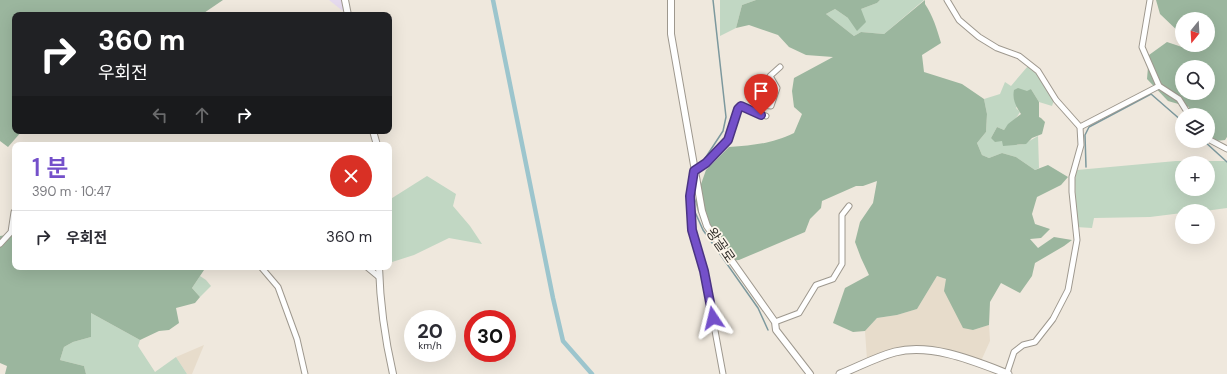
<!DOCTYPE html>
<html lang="ko">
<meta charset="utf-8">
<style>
:root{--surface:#fff;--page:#f7f7f7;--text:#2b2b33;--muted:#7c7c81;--line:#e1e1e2;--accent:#7450ca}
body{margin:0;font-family:"DM Sans","Noto Sans KR",sans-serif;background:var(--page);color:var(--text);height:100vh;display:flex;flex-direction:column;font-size:15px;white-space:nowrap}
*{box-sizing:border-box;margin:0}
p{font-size:13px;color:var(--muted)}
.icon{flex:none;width:22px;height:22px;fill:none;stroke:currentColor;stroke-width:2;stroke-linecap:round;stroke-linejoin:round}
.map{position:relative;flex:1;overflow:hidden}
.panel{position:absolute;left:12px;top:142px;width:380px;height:128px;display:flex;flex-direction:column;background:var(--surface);border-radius:8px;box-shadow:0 4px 16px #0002}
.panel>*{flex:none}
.banner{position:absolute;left:12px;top:12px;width:380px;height:122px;border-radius:8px;box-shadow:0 4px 16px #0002;background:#202124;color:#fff;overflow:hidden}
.needle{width:26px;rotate:198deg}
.fabs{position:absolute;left:1175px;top:12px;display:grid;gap:8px}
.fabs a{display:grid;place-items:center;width:40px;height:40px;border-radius:50%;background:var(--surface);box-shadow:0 4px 16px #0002;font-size:20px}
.speed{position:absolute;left:404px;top:310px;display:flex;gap:8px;font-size:20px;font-weight:700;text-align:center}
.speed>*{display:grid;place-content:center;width:52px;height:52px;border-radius:50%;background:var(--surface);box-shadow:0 4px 16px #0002;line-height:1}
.speed small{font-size:10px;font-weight:400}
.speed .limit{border:6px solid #d22;background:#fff;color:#111}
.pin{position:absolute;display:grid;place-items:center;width:34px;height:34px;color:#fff;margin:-41px -17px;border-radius:50% 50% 50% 0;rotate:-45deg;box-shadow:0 0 4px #0007}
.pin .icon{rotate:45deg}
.me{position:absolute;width:44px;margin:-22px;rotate:350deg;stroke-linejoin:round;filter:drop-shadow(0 0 3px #0008)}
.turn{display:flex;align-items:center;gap:14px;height:84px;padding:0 20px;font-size:18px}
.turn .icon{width:52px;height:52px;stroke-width:2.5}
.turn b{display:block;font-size:28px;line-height:34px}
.lanes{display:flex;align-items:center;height:38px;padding:0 20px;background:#0003;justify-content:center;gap:20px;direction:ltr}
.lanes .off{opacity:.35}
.round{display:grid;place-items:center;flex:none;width:42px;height:42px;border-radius:21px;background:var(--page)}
.summary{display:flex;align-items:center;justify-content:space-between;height:68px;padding:0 20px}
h1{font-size:24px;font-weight:600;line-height:30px;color:var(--accent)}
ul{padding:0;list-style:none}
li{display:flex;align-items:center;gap:12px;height:52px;padding:0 20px;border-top:1px solid var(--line)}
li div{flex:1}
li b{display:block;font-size:15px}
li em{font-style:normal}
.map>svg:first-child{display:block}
.commercial{fill:#e5daee}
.built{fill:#e7dccb}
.green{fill:#c1d7c3;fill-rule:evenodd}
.forest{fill:#9bb69e;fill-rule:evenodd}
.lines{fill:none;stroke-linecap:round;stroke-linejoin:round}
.stream{stroke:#7c989d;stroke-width:1.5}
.canal{stroke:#9cc5cd;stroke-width:4.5}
.minor-casing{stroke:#9e988e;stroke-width:7}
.tertiary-casing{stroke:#9e988e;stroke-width:8}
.secondary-casing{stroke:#9e988e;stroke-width:9}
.minor{stroke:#fff;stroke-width:5}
.tertiary{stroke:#fff;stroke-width:6}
.secondary{stroke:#fff;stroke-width:7}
.route-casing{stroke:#4b3483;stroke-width:10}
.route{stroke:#7450ca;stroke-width:7}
.labels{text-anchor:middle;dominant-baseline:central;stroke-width:3.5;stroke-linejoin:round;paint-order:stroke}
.street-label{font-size:14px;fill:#33302c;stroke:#fcf5ea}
</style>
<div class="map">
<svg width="1227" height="374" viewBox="0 0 1227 374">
<rect width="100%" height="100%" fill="#efe8dd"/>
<path class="commercial" d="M329,0H343L344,12Z"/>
<g class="built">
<path d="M937,276L946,279L973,330L989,325L990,341L981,361L915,345L895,349L867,360L865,331L877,318L897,315L917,309Z"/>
<path d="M204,345L192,374H187L176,357Z"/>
</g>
<g class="green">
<path d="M720,0H756L742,5L736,28L720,36Z"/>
<path d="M880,0H924L884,34L861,32L854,36L826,14L835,9L848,18L861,9L877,3Z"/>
<path d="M1028,66L1036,72L1054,100L1052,106L1039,102L1031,89L1016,108L1020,112C1016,120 1009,123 1004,130L997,127L991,138L1018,145L1024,144L1038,136L1039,168L1035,170L1016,157L1002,153L989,158L982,155L977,143L986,132L987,114L984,99L1000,94L1005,82L1011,86Z"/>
<path d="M1176,161H1227V208L1205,211H1182V213L1150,217L1094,218L1092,228L1076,227L1075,179L1077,170ZM1182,163H1208V189H1182Z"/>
<path d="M427,176L456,194L453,206L470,226L482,244L449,238L414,255L389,263V200Z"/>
<path d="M200,276L206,280L211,286L200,297L192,288Z"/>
<path d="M91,313L140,340L138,346L155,372L176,357L187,374H86L84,366L60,360L64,347L73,342L91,337Z"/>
</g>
<g class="forest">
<path d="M0,0H223L201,15H15V131H22L8,147L0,141Z"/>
<path d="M756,0H880L877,3L861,9L866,22L857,31L848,18L835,9L826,14L854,36L861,32L884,34L925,0V4C933,16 937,29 941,43L922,55L924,72L962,84L984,99L987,114L986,132L977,143L982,155L989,158L1002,153L1016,157L1035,170L1048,165L1068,177L1061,185L1037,197L1032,214L1035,224L1050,229L1041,238L1030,239L1038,248L1054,237L1072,240L1064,246L1035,263L1032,276L1020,293L1001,283L990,302L989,325L973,330L963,328L944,291L946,279L937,276L917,309L897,315L877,318L865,331L853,332L833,323L845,288L869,275L861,258L855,242L860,222L873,203L877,181L863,186H856L822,201L821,208L810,219L805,232L739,260L728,261L698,212L695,201L706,170L729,147C754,145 771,144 794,133L802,114L794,107L792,91L794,78L833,57L806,55L789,47L778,35L749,25L736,28L742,5Z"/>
<path d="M1156,0H1227V137L1225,140L1207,142L1208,115H1188L1189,107L1168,101L1147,79L1149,55L1167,42L1188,49L1189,45H1208V19H1182V35L1160,14ZM1182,67H1208V93H1182Z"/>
<path d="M1018,88L1027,91L1031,89L1039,102V117L1041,118L1045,122L1042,134L1032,138L1026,144L1003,146L1002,141L995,142L991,138L997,127L1004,130L1008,124L1021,114C1016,106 1012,100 1014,90Z"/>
<path d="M13,234H15V267H206L192,288L200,297L195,303L176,308L179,323L169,330L159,331L140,340L91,313V337L73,342L64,347L60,360L84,366L86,374H5L7,366L0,363V236Z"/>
</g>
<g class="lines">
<g class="stream">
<path d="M1204,141L1227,162"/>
<path d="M702,163L723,131L726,117L713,0"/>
<path d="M1086,167L1085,135L1089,127L1151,94L1182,121"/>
<path d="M695,212L703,230L758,308L768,330"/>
</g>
<path class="canal" d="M493,0L553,298L563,341L592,374"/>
<g class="minor-casing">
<g id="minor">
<path d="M947,0L959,20L979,37L997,48L1019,56L1038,71L1056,100L1080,127L1081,145L1072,177V192L1077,240L1068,290L1053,319L1035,342L1023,345L1014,352L1007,373"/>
<path d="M1150,0L1142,47L1159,86"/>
<path d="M754,112L766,116"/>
<path d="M1080,127L1159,86L1179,99L1189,115"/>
<path d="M1208,139L1227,149"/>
<path d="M0,244L11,232L14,212H15"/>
<path d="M261,267L278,287L297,339L305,374"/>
<path d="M367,267L379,277"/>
<path d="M775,322L799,313L816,285L833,279L842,264V215L849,206"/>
<path d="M723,374L704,271L692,230L690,196L694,171L707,163L728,140L738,109L741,106L754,112L761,105L771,106L777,88L770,76L780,67"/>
</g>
</g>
<g class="tertiary-casing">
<g id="tertiary">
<path d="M345,0L348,15"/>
<path d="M671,0V34L702,211L707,226L775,322L776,330L810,374"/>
<path d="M373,131L377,145"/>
<path d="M379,267C380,303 385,339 393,374"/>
</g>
</g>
<g class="secondary-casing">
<path id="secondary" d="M840,374C858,367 876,357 895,352C932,343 974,361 1008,374"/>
</g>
<use href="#minor" class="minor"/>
<use href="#tertiary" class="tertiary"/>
<use href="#secondary" class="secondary"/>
</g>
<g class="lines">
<g class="route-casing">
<path id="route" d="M713,318L704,271L692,230L690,196L694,171L706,163L728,140L738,109L741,106L761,115"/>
</g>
<use href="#route" class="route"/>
</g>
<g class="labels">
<g class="street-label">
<text transform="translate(721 245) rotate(55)">왕골로</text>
</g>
</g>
</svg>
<div class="fabs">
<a><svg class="needle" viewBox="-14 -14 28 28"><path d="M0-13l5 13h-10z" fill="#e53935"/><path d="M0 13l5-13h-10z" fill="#7c7c81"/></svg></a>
<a><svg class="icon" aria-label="search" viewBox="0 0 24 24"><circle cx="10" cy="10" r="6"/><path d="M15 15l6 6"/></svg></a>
<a><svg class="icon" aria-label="layers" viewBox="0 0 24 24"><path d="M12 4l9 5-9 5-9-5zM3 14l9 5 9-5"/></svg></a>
<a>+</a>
<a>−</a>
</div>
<div class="speed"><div>20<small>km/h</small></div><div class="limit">30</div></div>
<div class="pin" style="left:761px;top:115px;background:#d93025"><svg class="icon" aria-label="arrive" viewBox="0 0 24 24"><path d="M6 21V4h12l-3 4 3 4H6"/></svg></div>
<svg class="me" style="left:713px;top:318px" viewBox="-20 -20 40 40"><path d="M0-17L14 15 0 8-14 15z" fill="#7450ca" stroke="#fff" stroke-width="4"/></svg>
<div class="banner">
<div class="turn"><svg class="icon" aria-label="right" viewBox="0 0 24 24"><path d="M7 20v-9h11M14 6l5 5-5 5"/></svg><div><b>360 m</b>우회전</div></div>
<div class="lanes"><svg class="icon off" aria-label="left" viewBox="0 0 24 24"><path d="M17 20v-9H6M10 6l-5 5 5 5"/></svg><svg class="icon off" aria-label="ahead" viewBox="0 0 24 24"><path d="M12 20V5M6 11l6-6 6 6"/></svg><svg class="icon" aria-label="right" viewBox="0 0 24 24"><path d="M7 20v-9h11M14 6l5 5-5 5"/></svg></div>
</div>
<section class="panel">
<div class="summary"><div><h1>1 분</h1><p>390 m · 10:47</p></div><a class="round" style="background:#d93025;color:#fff"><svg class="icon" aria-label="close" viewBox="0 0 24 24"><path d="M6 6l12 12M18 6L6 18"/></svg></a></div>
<ul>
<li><svg class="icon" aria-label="right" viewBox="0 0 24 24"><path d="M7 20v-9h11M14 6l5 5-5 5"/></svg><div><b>우회전</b></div><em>360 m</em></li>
</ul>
</section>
</div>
